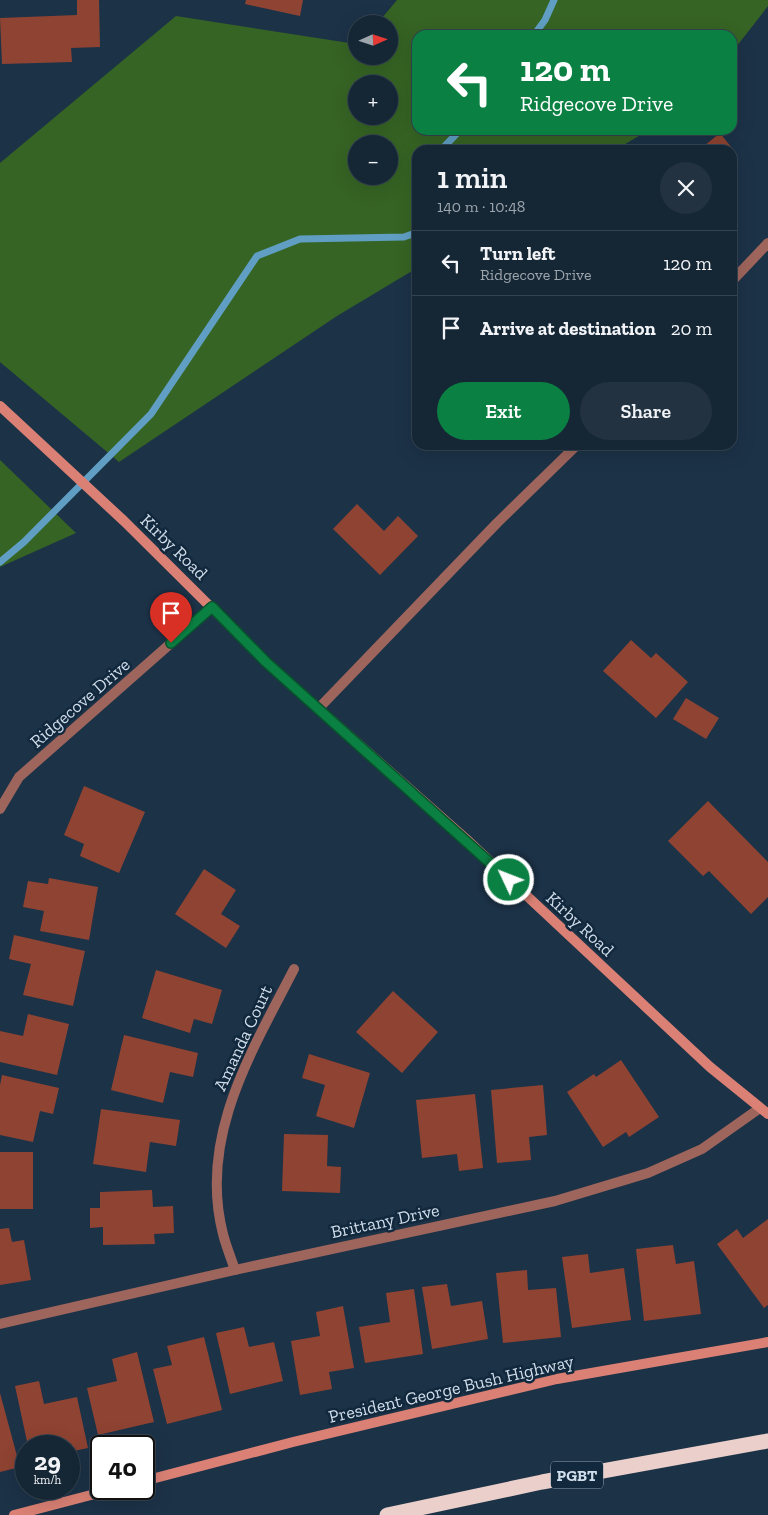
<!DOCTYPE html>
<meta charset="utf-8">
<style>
:root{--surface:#152635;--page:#223241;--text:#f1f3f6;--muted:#9da5ad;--line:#344350;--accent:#0b8043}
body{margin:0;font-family:"Zilla Slab",serif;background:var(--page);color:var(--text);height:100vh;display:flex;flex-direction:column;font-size:19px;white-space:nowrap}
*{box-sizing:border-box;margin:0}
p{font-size:16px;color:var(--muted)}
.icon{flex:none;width:28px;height:28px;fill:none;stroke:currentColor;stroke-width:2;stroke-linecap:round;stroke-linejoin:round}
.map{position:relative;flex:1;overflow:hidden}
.side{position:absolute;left:412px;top:145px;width:325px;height:305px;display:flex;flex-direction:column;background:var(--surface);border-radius:15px;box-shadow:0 5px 20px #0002,0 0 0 1px var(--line)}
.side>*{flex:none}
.hud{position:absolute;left:412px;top:30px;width:325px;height:105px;border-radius:15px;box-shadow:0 5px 20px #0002,0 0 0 1px var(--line);background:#0b8043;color:#fff;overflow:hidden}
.needle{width:32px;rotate:87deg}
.controls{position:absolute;left:348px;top:15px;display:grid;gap:10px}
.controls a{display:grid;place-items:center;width:50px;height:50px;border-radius:50%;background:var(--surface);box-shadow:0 5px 20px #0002,0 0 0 1px var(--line);font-size:25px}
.speed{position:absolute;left:15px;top:1435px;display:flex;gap:10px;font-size:25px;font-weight:700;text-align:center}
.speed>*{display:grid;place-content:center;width:65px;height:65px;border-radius:50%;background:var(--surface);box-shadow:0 5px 20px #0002,0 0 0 1px var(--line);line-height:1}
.speed small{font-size:12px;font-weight:400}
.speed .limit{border:2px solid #111;border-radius:8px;background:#fff;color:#111}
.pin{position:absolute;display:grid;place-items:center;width:42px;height:42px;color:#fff;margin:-51px -21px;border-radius:50% 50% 50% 0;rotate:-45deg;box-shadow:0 0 5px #0007}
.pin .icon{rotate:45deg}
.me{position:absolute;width:55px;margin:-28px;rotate:313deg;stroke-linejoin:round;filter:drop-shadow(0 0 4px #0008)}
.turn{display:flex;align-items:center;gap:18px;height:105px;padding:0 25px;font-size:22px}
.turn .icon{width:65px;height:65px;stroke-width:2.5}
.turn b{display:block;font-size:35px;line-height:42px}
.round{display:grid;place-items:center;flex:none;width:52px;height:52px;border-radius:26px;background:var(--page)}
.overview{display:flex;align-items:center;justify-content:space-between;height:85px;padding:0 25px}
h1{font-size:30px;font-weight:600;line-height:38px}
.button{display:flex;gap:10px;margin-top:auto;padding:10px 25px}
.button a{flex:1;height:58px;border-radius:30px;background:var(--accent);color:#fff;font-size:20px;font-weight:600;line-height:58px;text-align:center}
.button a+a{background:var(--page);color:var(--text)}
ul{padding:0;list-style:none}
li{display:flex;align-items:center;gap:15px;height:65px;padding:0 25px;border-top:1px solid var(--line)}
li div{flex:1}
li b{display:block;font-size:19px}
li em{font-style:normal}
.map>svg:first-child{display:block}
.forest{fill:#366424;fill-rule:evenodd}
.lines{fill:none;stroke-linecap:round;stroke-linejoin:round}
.stream{stroke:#609fc3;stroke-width:7}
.building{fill:#8f4332}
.lane{stroke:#9d655c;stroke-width:10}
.street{stroke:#9d655c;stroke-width:10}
.secondary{stroke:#da8074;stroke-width:10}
.highway{stroke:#ebcfca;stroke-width:15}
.route-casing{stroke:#07532c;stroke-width:12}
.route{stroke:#0b8043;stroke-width:9}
.labels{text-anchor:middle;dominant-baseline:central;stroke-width:5;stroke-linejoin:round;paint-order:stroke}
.shield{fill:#12283c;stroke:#97a7b6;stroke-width:1}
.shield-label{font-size:16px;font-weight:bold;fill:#d0ddeb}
.street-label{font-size:18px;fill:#d0ddeb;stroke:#12283c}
</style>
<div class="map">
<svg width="768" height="1515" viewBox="0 0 768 1515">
<rect width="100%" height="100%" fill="#1c3247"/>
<g class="forest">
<path d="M397,0H768V6L733,51L732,35H418V130H649L615,150H418L417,268L337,316L119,462L0,362V163L176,16L356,44V56H389V24H377ZM356,84H389V116H356ZM356,144H389V176H356Z"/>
<path d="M0,460L76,533L0,567Z"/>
</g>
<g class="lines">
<g class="stream">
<path d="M534,35L545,20L554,0"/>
<path d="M443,150L444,147L460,130"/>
<path d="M0,562L24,542L151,414L257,256L300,239L404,237L418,232"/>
</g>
</g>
<g class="building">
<path d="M77,0H99L100,47L71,48L72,62L2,64L0,18L77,15Z"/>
<path d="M246,0H303L300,16L245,4Z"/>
<path d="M720,133L735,152L732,154V150H699Z"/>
<path d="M357,504L384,531L398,516L418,536L380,575L333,529Z"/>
<path d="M631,640L651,658L656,653L688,682L656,718L603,671Z"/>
<path d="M686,698L719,718L706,739L673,719Z"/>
<path d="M84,786L145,812L119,873L80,856L84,844L64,835Z"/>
<path d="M708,801L768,862V897L751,914L709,871L703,876L668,841Z"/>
<path d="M204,869L236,890L221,914L240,926L226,948L175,914Z"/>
<path d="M49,878L98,887L89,940L40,931L44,911L23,907L28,881L48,884Z"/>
<path d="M14,935L85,951L73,1006L23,995L31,964L9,959Z"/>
<path d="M156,970L222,990L212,1024L194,1019L190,1033L142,1018Z"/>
<path d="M393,991L438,1032L402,1073L356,1032Z"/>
<path d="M28,1014L69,1024L57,1075L0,1062V1031L23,1036Z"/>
<path d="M124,1035L198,1053L193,1077L170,1072L163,1103L111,1090Z"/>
<path d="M309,1054L370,1073L354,1128L316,1116L325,1085L302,1078Z"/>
<path d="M621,1060L659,1117L629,1137L626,1132L603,1147L567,1092L594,1074L596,1077Z"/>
<path d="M2,1075L59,1088L53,1114L40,1111L33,1142L0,1135V1085Z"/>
<path d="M543,1085L547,1135L529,1137L531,1160L497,1163L491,1090Z"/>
<path d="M475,1094L483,1168L459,1171L457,1154L422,1158L416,1100Z"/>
<path d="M101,1109L180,1120L176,1146L150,1142L146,1172L93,1164Z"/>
<path d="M284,1134L328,1135L327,1166L341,1167L340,1193L282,1191Z"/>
<rect x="0" y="1152" width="33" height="57"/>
<path d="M152,1190L153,1207L173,1206L174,1233L154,1234L155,1244L103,1245V1227L90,1228V1208H100V1192Z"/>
<path d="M768,1219V1305L764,1308L717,1244L737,1229L743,1238Z"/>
<path d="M9,1228L12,1242L24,1240L31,1280L0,1285V1229Z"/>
<path d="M673,1245L676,1264L694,1261L701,1314L644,1321L636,1249Z"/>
<path d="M588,1254L590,1273L624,1268L631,1320L572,1328L562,1257Z"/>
<path d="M527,1270L528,1290L556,1288L561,1337L503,1343L496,1273Z"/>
<path d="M447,1284L451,1306L482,1301L488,1339L432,1349L422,1287Z"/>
<path d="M414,1289L423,1354L365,1363L359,1327L390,1322L386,1293Z"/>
<path d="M343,1306L354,1368L329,1372L332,1389L300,1395L291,1341L320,1336L316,1312Z"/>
<path d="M244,1327L249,1347L274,1342L283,1381L230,1394L216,1333Z"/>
<path d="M204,1337L222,1410L167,1424L153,1369L172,1365L167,1346Z"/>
<path d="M137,1352L154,1422L98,1435L87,1388L117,1381L112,1359Z"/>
<path d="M39,1381L44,1404L77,1397L88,1448L69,1452V1446H28L15,1386Z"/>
<path d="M0,1393L20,1467L0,1472Z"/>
</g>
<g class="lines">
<g class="lane">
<path d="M732,281L768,243"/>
<path d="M319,708L497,523L577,445"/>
</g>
<g class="street">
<path d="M0,809L19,777L212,607"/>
<path d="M235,1270C231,1258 226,1246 223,1234C198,1137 252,1051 294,969"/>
<path d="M0,1324L235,1270L555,1201L648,1173L702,1149L760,1108"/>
</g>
<g class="secondary">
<path d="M0,406L124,521L266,662L466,839L710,1067L768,1114"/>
<path d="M144,1481L293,1442L557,1379L768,1342"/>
<path d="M14,1515L114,1489"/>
</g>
<path class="highway" d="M387,1515L542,1482L768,1441"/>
</g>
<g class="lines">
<g class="route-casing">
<path id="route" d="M171,643L212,607L266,662L509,880"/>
</g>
<use href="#route" class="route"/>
</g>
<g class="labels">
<rect class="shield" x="551" y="1461.5" width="52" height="27" rx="4"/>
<g class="shield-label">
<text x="577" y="1475">PGBT</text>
</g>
<g class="street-label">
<text transform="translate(174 547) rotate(44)">Kirby Road</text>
<text transform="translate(80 703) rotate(-41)">Ridgecove Drive</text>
<text transform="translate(580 924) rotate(43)">Kirby Road</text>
<text transform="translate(243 1038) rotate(-65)">Amanda Court</text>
<text transform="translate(385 1221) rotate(-12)">Brittany Drive</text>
<text transform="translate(451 1389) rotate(-13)">President George Bush Highway</text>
</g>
</g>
</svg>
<div class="controls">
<a><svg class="needle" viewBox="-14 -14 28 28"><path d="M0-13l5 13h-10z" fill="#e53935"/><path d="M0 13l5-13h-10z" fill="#9da5ad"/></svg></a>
<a>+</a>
<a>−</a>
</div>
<div class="speed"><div>29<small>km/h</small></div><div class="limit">40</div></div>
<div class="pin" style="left:171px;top:643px;background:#d93025"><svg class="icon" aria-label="arrive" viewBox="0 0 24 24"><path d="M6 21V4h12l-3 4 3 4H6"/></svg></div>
<svg class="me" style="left:509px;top:880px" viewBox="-20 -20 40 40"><circle r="17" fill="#0b8043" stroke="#fff" stroke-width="3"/><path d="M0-11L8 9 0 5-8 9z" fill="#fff"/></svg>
<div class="hud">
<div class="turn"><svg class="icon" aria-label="left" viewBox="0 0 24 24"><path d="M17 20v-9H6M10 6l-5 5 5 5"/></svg><div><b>120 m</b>Ridgecove Drive</div></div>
</div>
<section class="side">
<div class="overview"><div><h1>1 min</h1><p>140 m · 10:48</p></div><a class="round"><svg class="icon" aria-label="close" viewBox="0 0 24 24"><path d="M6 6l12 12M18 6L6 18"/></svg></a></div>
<ul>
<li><svg class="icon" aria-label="left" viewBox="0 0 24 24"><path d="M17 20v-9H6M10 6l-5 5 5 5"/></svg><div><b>Turn left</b><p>Ridgecove Drive</p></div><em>120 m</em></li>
<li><svg class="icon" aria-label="arrive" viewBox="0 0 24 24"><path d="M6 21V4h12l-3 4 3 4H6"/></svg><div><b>Arrive at destination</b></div><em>20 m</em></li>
</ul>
<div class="button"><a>Exit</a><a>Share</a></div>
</section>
</div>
